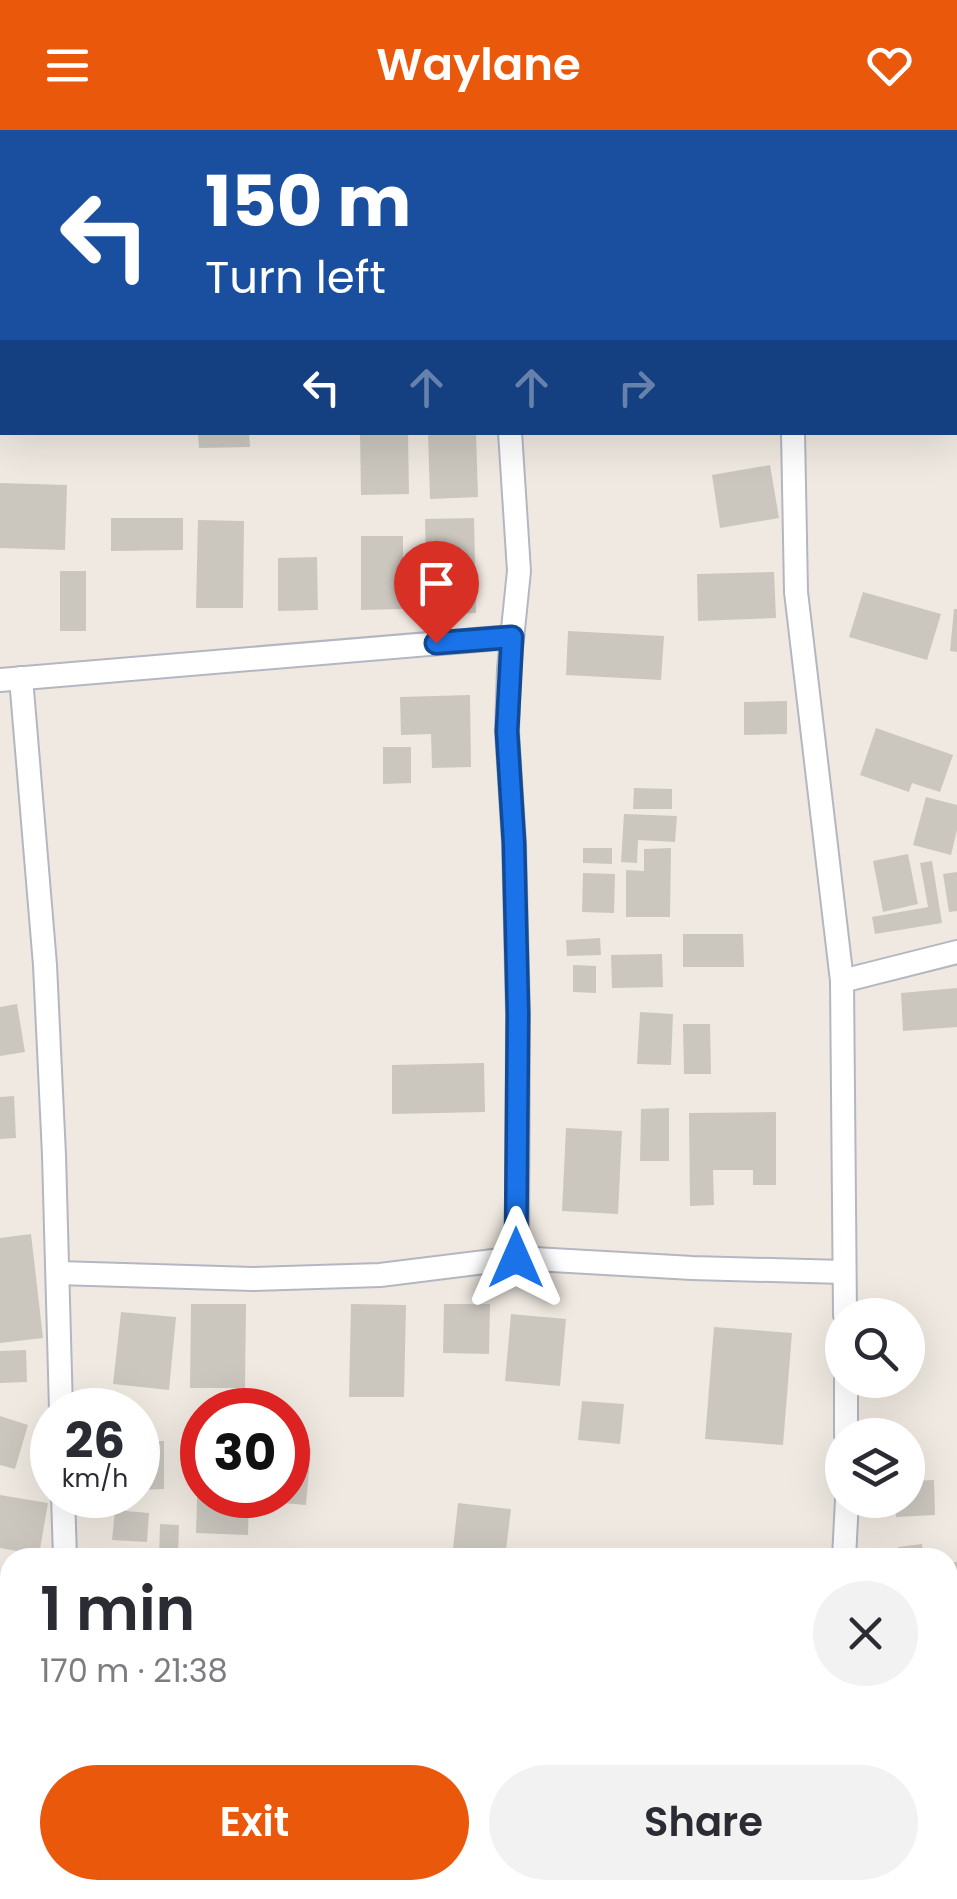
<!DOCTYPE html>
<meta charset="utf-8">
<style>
:root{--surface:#fff;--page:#f2f2f3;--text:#2b2b33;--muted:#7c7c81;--accent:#ea580c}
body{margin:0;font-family:Poppins,sans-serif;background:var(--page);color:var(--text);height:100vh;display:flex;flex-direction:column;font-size:38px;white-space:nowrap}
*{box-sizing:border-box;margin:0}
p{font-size:32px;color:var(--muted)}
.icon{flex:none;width:55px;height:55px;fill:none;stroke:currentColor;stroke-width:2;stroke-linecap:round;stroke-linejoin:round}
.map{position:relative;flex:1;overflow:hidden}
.sheet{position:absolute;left:0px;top:1418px;width:958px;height:352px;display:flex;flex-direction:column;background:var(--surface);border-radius:30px 30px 0 0;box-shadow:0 10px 40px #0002}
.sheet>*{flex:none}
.hud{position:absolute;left:0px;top:0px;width:958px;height:305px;box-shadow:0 10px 40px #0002;background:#1a4fa0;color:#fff;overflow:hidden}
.tools{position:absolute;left:825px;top:1168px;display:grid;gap:20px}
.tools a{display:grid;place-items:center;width:100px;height:100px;border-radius:50%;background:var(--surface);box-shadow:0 10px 40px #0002;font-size:50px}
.speed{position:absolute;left:30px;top:1258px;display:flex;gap:20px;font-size:50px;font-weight:700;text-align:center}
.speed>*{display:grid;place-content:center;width:130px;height:130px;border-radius:50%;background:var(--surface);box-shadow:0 10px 40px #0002;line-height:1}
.speed small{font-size:25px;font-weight:400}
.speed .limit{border:15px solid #d22;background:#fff;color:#111}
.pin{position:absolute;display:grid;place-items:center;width:85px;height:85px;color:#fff;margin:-102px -42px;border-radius:50% 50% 50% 0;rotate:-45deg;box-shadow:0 0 10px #0007}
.pin .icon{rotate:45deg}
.me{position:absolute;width:110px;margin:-55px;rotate:0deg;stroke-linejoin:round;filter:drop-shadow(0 0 8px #0008)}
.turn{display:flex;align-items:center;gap:35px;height:210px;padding:0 40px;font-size:45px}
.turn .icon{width:130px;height:130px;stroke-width:2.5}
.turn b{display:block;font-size:70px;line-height:85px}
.lanes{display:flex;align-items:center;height:95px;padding:0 40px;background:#0003;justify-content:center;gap:50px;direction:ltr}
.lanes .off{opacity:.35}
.round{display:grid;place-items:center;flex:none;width:105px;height:105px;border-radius:52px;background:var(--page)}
.headline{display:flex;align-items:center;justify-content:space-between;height:170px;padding:0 40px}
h1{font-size:60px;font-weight:600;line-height:75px}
.button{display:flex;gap:20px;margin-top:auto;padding:20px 40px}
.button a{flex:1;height:115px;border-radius:60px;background:var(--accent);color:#fff;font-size:40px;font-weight:600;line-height:115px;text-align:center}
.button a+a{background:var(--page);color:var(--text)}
header{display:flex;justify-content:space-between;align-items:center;height:130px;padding:0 40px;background:var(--accent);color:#fff;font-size:45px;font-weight:600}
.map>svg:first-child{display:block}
.building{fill:#cbc7bf}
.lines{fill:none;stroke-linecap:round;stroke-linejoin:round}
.street-casing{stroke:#b4b7c1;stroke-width:26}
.street{stroke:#fff;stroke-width:22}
.route-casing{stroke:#114b97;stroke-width:25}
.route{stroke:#1a73e8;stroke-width:18}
</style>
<header><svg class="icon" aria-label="menu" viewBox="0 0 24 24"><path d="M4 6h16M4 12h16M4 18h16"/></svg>Waylane<svg class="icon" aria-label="heart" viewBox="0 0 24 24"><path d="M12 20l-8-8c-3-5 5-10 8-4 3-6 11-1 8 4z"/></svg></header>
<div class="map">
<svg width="957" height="1769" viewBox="0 0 957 1769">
<rect width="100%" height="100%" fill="#efe9e1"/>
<g class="building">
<path d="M198,302H249L250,317L199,318Z"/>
<path d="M360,302H408L409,364L361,365Z"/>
<path d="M428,302H476L478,367L430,369Z"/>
<path d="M770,335L779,388L720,398L712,345Z"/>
<path d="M0,353L67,355L65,420L0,418Z"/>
<path d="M111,388H183V420L111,421Z"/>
<path d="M474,388L476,483L427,485L425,389Z"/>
<path d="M198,390L244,391L243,478H196Z"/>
<path d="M361,406H403V479L361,480Z"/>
<path d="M317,427L318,480L278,481V428Z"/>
<rect x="60" y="441" width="26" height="60"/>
<path d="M774,442L776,488L698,491L697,444Z"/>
<path d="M863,462L941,484L927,530L849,507Z"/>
<path d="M954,479H957V522L950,521Z"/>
<path d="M568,501L664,506L661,550L566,545Z"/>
<path d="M470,565L471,637L432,638L431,604L401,605L400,567Z"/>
<path d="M787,571V604L744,605V572Z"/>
<path d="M876,598L953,625L940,662L912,653L909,662L860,645Z"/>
<path d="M383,617H411V653L383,654Z"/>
<path d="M634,658L672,659V679H633Z"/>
<path d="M926,667L957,675V700L951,725L913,715Z"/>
<path d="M624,684L677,686L675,712L638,710L637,733L621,732Z"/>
<path d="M583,718H612V734L583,733Z"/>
<path d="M671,718L670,787H626V740L644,741V719Z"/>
<path d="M908,724L918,774L883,782L873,731Z"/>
<path d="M932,731L942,793L875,804L872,787L928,777L920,733Z"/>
<path d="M957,742V781L949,782L943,744Z"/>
<path d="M583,743L615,744L614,783L582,782Z"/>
<path d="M683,804H743L744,837H683Z"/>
<path d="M600,808L601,825L567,826L566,810Z"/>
<path d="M662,824L663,857L612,858L611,825Z"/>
<path d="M573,835L596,836V863L573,862Z"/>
<path d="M957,858V897L903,901L901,863Z"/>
<path d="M17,874L25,922L0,926V877Z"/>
<path d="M640,882L673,884L671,935L637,934Z"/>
<path d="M683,894H710L711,944H684Z"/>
<path d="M484,933L485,982L392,984V935Z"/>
<path d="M14,966L16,1008L0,1009V967Z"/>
<path d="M669,978V1031H640L641,979Z"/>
<path d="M776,982V1055H753V1040H713L714,1075L690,1076L689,983Z"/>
<path d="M566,998L622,1001L618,1084L562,1081Z"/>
<path d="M31,1104L43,1208L0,1213V1108Z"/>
<path d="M191,1174H246L245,1258H190Z"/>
<path d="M351,1174L406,1175L404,1267H349Z"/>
<path d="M444,1174H490L489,1224L443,1223Z"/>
<path d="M121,1182L176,1187L169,1260L113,1254Z"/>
<path d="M511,1184L566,1189L560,1256L505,1251Z"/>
<path d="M714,1197L792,1203L783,1315L705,1309Z"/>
<path d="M26,1220L27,1252L0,1253V1221Z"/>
<path d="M582,1271L624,1274L620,1314L578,1310Z"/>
<path d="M0,1286L28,1295L15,1339L0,1335Z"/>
<path d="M199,1310L202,1311V1365H249L248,1405L196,1403Z"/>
<path d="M138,1311H164V1359L138,1360Z"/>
<path d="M288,1316L311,1318L306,1375L260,1371V1365H288Z"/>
<path d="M934,1350L935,1385L896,1387L895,1370H908V1351Z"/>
<path d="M0,1365L48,1373L39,1425L0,1418Z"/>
<path d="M458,1373L511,1379L505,1428H452Z"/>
<path d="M115,1380L149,1383L147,1412L112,1410Z"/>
<path d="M160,1394L179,1395L178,1428H159Z"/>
<path d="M922,1414L923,1428H899L898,1417Z"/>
<path d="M954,1432H957V1474H952Z"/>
<path d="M0,1523L10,1524V1576H0Z"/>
<rect x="0" y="1599" width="10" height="35"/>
<rect x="0" y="1647" width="10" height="84"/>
<path d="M957,1687V1737L948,1743V1694Z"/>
</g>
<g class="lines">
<g class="street-casing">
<g id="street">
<path d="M36,0V2"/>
<path d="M793,0V2"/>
<path d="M955,80L957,81"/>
<path d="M0,250H2"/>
<path d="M510,302L519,441L509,538L507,601L514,713L518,885L517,1128"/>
<path d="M793,302L796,462L842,851L845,1185"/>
<path d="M21,548L45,835L54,1025L61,1280"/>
<path d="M0,550L512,507"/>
<path d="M842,851L957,822"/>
<path d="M58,1143L253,1149L380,1145L517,1128L692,1138L844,1142"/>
<path d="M846,1250V1305"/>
<path d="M63,1365L65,1428"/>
<path d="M844,1428L847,1370"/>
<path d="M948,1529H957"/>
<path d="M77,1769L81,1760"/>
<path d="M790,1769L792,1760"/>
</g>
</g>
<use href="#street" class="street"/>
</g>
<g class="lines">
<g class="route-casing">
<path id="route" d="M436,513L512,507L507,601L514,713L518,884L516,1128"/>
</g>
<use href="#route" class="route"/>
</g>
</svg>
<div class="tools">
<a><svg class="icon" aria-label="search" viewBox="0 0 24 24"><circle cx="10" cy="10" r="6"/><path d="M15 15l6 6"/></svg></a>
<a><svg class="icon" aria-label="layers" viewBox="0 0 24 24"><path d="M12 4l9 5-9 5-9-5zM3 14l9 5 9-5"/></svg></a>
</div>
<div class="speed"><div>26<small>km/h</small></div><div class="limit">30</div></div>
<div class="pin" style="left:436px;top:513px;background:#d93025"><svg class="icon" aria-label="arrive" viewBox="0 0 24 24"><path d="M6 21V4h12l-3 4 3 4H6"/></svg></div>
<svg class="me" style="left:516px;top:1128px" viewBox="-20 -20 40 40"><path d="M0-17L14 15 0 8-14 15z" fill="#1a73e8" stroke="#fff" stroke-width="4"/></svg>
<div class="hud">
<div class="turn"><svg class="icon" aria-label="left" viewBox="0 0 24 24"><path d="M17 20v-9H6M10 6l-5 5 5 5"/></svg><div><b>150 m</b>Turn left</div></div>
<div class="lanes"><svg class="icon" aria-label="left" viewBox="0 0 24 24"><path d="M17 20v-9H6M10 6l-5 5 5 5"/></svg><svg class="icon off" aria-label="ahead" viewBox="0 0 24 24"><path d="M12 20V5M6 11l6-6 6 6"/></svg><svg class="icon off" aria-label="ahead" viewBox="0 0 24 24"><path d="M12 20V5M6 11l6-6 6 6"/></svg><svg class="icon off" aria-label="right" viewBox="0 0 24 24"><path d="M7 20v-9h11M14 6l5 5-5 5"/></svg></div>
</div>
<section class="sheet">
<div class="headline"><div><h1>1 min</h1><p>170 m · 21:38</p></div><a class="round"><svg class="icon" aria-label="close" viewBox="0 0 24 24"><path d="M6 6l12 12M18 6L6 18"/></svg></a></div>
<div class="button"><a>Exit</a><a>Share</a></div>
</section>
</div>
